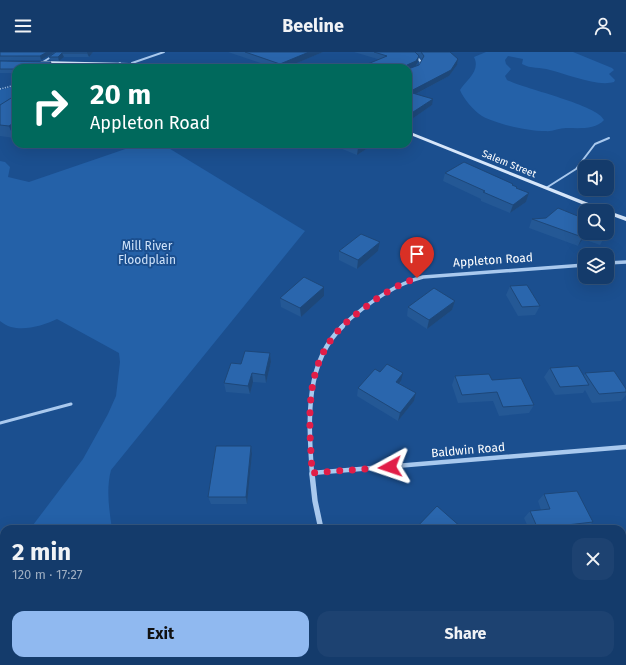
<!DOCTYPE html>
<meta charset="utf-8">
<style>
:root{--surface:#143b6b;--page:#1d4271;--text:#f1f3f6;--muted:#9dadc1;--line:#33557e;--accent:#90b9f0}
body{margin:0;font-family:"Fira Sans",sans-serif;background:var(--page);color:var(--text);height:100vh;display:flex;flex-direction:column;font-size:15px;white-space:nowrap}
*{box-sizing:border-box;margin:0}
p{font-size:13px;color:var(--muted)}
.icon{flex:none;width:22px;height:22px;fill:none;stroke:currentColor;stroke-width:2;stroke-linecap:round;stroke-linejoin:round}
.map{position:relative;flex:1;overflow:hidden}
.panel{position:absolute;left:0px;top:473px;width:626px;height:140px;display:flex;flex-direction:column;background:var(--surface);border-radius:12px 12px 0 0;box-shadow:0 4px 16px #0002,0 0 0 1px var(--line)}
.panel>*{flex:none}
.banner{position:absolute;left:12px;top:12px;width:400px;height:84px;border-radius:12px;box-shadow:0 4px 16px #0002,0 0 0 1px var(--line);background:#00695c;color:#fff;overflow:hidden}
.fabs{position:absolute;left:578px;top:108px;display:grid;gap:8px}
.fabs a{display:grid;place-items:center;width:36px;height:36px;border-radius:8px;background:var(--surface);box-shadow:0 4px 16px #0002,0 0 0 1px var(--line);font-size:20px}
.pin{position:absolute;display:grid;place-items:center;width:34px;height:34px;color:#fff;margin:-41px -17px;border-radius:50% 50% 50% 0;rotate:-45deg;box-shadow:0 0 4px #0007}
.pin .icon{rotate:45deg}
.me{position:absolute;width:44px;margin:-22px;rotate:265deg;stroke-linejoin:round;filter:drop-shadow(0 0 3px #0008)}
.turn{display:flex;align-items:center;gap:14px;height:84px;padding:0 12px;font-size:18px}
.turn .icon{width:52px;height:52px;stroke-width:2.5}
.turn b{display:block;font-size:28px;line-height:34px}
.round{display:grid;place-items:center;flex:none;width:42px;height:42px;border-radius:12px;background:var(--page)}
.overview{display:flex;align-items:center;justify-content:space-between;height:68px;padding:0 12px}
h1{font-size:24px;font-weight:700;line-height:30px}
.button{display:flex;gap:8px;margin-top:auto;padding:8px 12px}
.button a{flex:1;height:46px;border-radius:12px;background:var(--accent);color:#111;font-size:16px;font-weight:700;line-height:46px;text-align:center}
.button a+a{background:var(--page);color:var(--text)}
header{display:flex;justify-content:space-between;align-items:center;height:52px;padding:0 12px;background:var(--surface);font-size:18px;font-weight:700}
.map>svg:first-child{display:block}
.green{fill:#2461a8}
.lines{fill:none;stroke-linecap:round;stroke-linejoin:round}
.path{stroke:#a9c9ee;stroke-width:1.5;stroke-dasharray:1 1.5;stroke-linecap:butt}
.service-far1{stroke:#a9c9ee;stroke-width:2}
.service{stroke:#a9c9ee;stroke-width:3}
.minor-far3{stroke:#a9c9ee;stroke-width:2}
.minor-far2{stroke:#a9c9ee;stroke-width:3.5}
.minor-far1{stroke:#a9c9ee;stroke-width:4.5}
.minor{stroke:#a9c9ee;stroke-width:5.5}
.secondary{fill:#d6e6fa;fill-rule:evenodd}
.wall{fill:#245895;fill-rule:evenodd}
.shaded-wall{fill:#1d4779}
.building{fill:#2a66ad;stroke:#1d4779}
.route{stroke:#e11d48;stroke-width:7;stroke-dasharray:0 12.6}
.labels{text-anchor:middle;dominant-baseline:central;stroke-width:4;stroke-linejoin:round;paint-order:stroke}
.far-street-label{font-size:10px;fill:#fff;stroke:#1b4f8f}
.park-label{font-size:12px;fill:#cfe3fa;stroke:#1b4f8f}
.street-label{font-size:12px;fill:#fff;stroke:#1b4f8f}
</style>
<header><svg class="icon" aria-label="menu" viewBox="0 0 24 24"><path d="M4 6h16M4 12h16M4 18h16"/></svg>Beeline<svg class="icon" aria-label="person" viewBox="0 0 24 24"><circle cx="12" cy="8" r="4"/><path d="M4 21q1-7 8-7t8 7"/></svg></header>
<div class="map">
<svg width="626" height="613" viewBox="0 0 626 613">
<rect width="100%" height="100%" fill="#1b4f8f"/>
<g class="green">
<path d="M486,0H573L612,16L614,18L609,22L615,28L614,30C597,35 567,22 550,18C540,15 531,17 522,12L523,7L508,4L505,8L506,12L511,17L505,24L507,28C525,37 598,53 604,68C595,78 579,76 566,76C559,76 552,80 545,79C528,79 496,72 482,64C474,59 463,46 460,38C466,28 481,19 474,5Z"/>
<path d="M16,34V48L0,55V38Z"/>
<path d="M140,92H162L305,179L111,418C106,437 109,457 112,477H30L83,407L108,362L116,344L120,310L119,301L57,267C44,273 26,279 11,275C7,274 3,271 0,269V109L5,110L10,115L8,125L29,130Z"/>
<path d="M4,494V607L0,609V497Z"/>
<path d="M64,609H183L186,613H67Z"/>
</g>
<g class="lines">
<path class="path" d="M0,37L16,33"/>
<path class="service-far1" d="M546,136L576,117L595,92L609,86"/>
<path class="service" d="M0,371L71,352"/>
<g class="minor-far3">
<path d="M406,0L416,4L421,10L419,15"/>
<path d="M43,10L59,0"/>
<path d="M132,11L164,0"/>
<path d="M113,16L120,11"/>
</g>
<g class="minor-far2">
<path d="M607,211L626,210"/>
<path d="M341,275C365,253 392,233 423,225L585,213"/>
</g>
<g class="minor-far1">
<path d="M312,421L626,395"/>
<path d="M312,423C309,373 303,311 343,274"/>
</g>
<g class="minor">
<path d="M312,422L315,449L321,477"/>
<path d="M402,609L404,613"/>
</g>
<g class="secondary">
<path d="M41,9L173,12L221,16L40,11Z"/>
<path d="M408,79L606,158L626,165V169L607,162V159H599L408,82Z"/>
</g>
</g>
<g class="wall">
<path d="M0,0H55L41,8H0Z"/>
<path d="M56,0H93L89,5H64L59,9L50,8L49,5Z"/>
<path d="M228,0H323L285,16H275Z"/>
<path d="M354,0H450L458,7L457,13L449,24L416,42L432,53L409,69L408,68V16ZM416,2H418L422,8L419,13L416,15L418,10Z"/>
<path d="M619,0H626V2Z"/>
<path d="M0,9L53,14L16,16V21H0Z"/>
<path d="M0,53L14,86L0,84Z"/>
<path d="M330,92H374L357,103Z"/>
<path d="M445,121L513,133L517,136L529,141L526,150L510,161L481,149V147L443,129Z"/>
<path d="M532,167L585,181H607L600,193L583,187L578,194L529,176Z"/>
<path d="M380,190L378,199L357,217L339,208V199Z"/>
<path d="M510,234L540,254L535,263L518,264L506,243Z"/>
<path d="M324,235V244L301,265L281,255L280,246Z"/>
<path d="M455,249L452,258L427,277L407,264L408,255Z"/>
<path d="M270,301L271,310L266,331L253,330L250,342L226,340L224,331L241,312Z"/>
<path d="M550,316L584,324L585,321L626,337V343L621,349L592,351L585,338L583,341L555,343L544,325Z"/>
<path d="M380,320L401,329L400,332L416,341L414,349L398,369L357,344L358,336Z"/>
<path d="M455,324L492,328L534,353L529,361L499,364L493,349L458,351L452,333Z"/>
<path d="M251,394L252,402L247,452H211L208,445Z"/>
<path d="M544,442L593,470L586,477H529L524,466L530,459L541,458L538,449Z"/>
</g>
<g class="shaded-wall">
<path d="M47,0H55L41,8L40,4Z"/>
<path d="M88,0H93L89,5L87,1Z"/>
<path d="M309,0H323L285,16H281L280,12Z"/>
<path d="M62,1L64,5L59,9L58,5Z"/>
<path d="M419,4L418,10L415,15L408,18V16H406L407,13Z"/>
<path d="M458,7L457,13L449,24L408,46L409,40Z"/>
<path d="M51,10L53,14L50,16H44Z"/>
<path d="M433,47L432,53L409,69L410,62Z"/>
<path d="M16,69V84L14,86L9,74Z"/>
<path d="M364,92H374L357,103L358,96Z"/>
<path d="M529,141L526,150L510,161L513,153Z"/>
<path d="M585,181L583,187L578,194L582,185Z"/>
<path d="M380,190L378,199L357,217L358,208Z"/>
<path d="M324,235V244L301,265L300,256Z"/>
<path d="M455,249L452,258L427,277L429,268Z"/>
<path d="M270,301L271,310L266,331L265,323Z"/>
<path d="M252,321L253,330L250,342L248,334Z"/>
<path d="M403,321L401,329L394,338L396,330Z"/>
<path d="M416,341L414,349L398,369L400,361Z"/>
<path d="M251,394L252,402L247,452L246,445Z"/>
</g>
<g class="building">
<path d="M0,0H47L40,4H0Z"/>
<path d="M56,0H88L87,1H62L58,5H49Z"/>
<path d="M245,0H309L280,12Z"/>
<path d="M374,0H415L419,4L416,9L407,13V16H358L387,4Z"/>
<path d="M421,0H450L458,7L451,18L409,40L433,47L410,62L408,61V17L419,13L424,4Z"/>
<path d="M0,9L51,10L44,16H16V17H0Z"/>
<path d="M312,13L321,16H306Z"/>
<path d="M16,43V69L9,74L0,73V53Z"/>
<path d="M348,92H364L358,96Z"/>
<path d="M464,110L513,132L512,133L517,135L516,136L529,141L513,153L483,140L485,139L445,121Z"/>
<path d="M558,156L585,167V181L582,185L532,167L546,166Z"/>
<path d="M607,168L613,170L607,179Z"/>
<path d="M596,181H606L604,184Z"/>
<path d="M361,182L380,190L358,208L339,199Z"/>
<path d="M304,225L324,235L300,256L280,246Z"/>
<path d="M527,233L540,254L522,255L510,234Z"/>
<path d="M434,236L455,249L429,268L408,255Z"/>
<path d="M245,299L270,301L265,323L252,321L248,334L224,331L231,311L241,312Z"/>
<path d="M387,312L403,321L396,330L416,341L400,361L358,336L375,317L380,320Z"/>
<path d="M578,314L589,333L560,335L550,316Z"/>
<path d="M614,319L626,337V340L599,342L585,321Z"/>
<path d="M489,322L492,328L521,326L534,353L503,355L497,340L462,343L455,324Z"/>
<path d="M216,394H251L246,445H208Z"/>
<path d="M577,439L593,470L558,474L559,477H538L530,459L550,457L544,442Z"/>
<path d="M437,454L462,476L461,477H415Z"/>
</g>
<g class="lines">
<path class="route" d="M390,415L312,421C310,375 303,324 333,285C341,274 351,266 362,258C379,244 396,233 417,226"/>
</g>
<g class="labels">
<g class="far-street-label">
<text transform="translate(509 112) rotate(22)">Salem Street</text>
</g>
<g class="park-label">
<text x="147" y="194">Mill River<tspan x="147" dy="14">Floodplain</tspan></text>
</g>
<g class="street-label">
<text transform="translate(493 208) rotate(-4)">Appleton Road</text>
<text transform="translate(468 398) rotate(-5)">Baldwin Road</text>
</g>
</g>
</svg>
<div class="fabs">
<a><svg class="icon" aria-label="sound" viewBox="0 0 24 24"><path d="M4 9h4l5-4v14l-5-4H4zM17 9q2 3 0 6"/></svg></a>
<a><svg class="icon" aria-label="search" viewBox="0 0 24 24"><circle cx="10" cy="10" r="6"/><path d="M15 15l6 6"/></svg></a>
<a><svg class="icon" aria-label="layers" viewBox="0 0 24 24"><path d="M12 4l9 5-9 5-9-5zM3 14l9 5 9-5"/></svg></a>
</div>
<div class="pin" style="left:417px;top:226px;background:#d93025"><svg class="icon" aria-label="arrive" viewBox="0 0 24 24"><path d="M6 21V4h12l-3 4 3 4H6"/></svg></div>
<svg class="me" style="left:390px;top:415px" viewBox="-20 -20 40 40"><path d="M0-17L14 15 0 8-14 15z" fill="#e11d48" stroke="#fff" stroke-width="4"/></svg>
<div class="banner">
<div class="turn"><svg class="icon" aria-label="right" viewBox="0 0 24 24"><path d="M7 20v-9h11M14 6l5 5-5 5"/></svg><div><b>20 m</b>Appleton Road</div></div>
</div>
<section class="panel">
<div class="overview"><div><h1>2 min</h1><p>120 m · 17:27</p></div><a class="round"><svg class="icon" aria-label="close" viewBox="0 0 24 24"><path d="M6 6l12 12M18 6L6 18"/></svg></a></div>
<div class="button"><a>Exit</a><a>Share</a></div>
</section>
</div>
